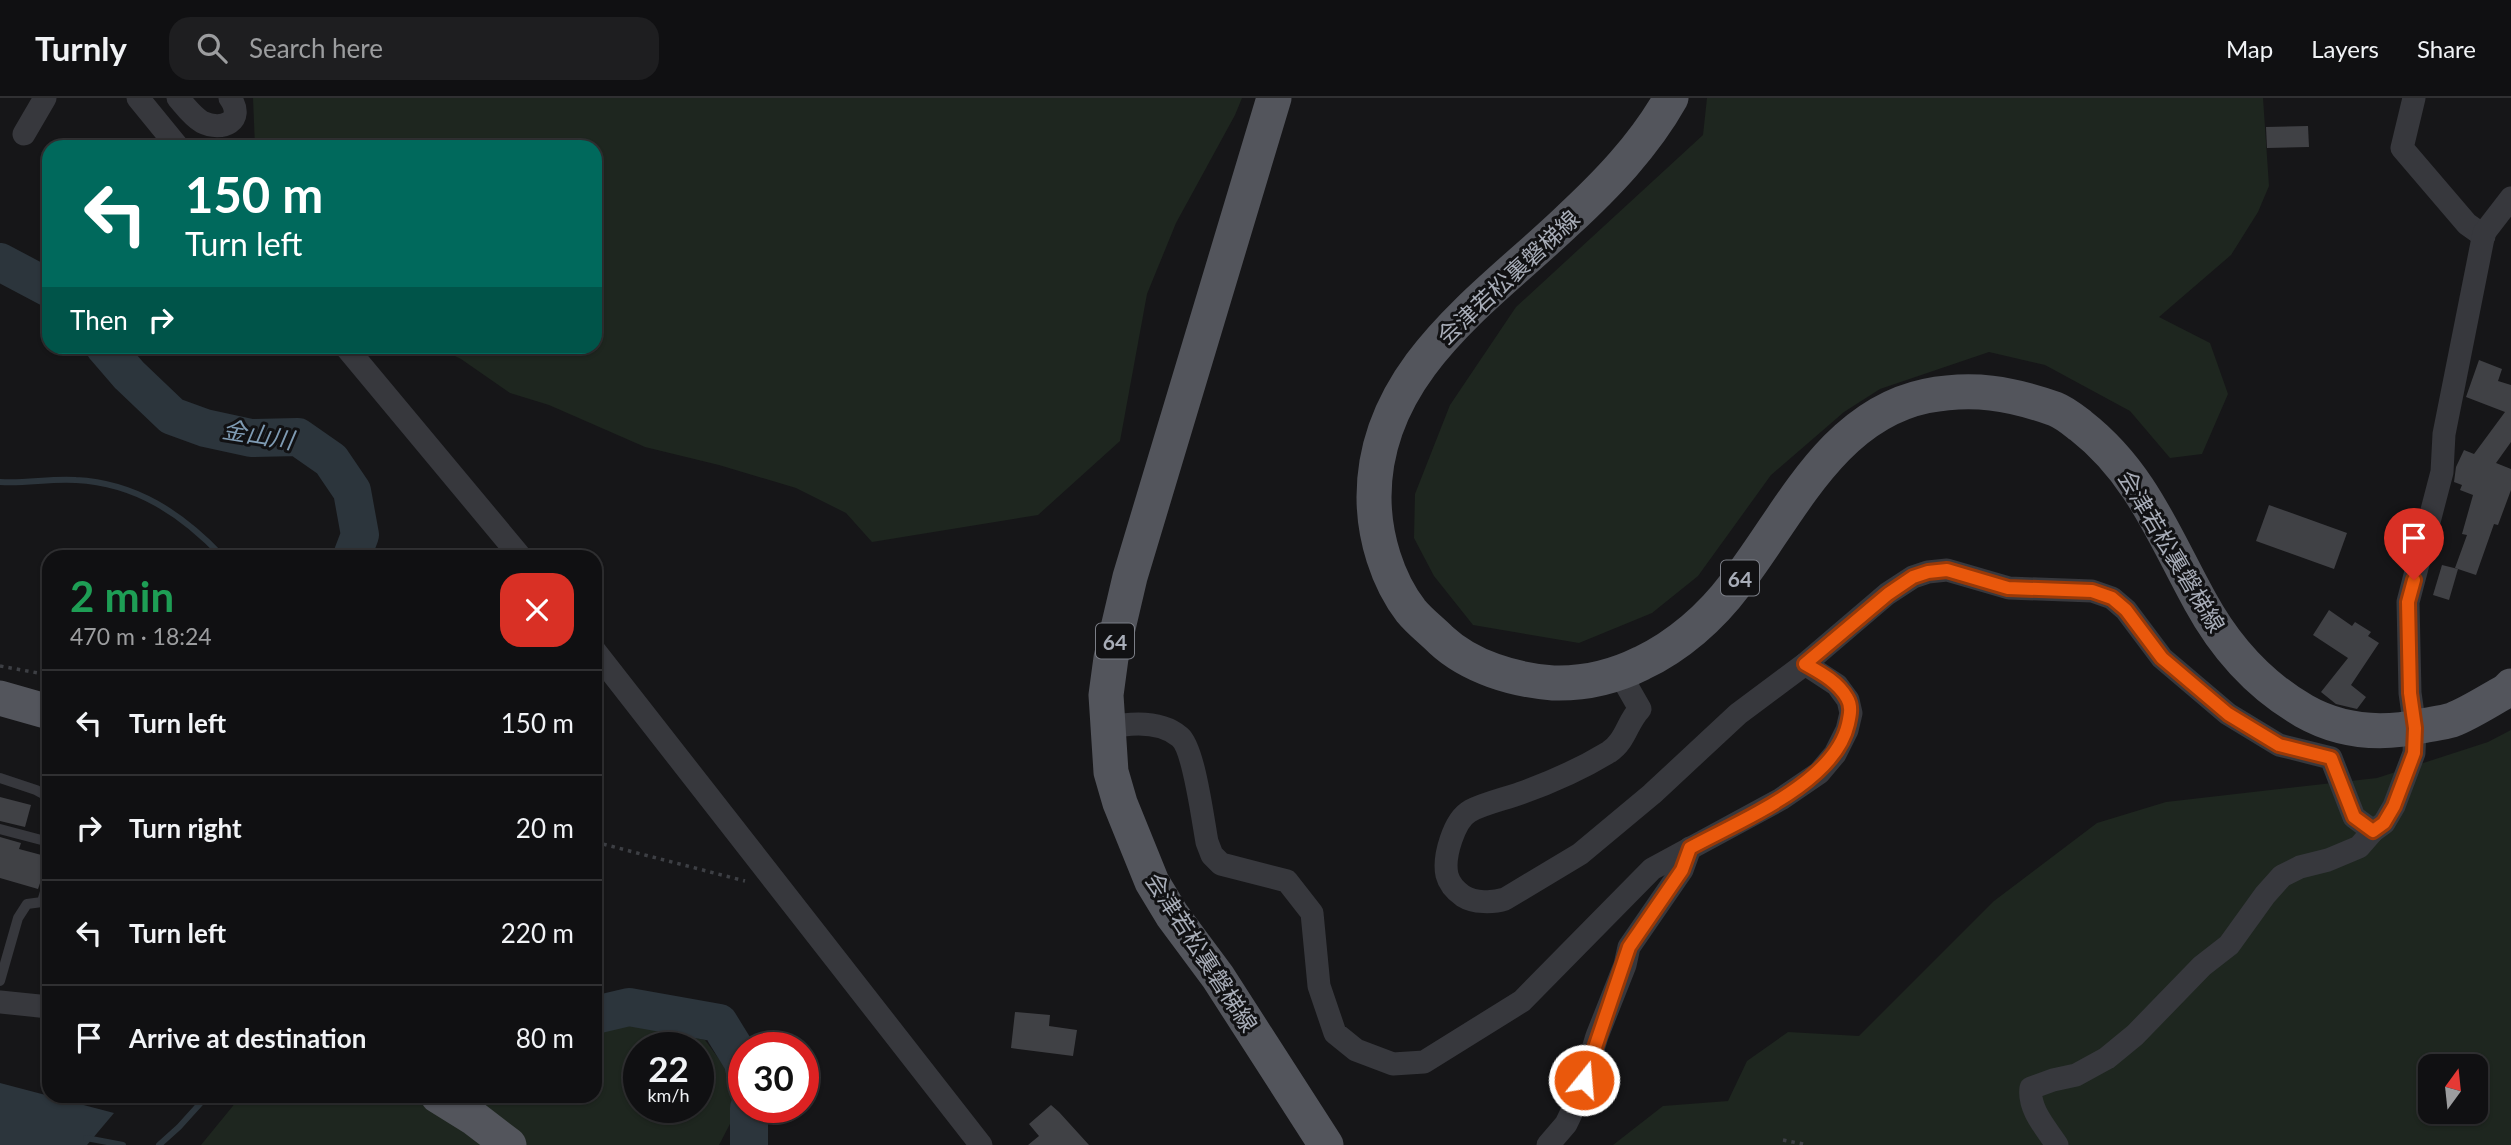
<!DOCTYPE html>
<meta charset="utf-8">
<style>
:root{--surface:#101012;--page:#1e1e20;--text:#f1f3f6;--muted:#9c9d9f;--line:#303032}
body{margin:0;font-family:Lato,"Noto Sans JP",sans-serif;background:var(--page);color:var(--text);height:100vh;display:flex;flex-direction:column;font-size:26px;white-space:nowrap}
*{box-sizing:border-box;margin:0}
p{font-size:23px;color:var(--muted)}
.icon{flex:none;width:38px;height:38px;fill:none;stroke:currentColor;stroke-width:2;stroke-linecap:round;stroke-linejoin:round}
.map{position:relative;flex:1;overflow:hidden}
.side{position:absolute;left:42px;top:452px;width:560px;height:553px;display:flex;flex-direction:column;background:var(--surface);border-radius:21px;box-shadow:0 2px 5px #0004,0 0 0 2px var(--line)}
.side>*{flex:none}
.hud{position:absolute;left:42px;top:42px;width:560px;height:214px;border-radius:21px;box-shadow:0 2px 5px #0004,0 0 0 2px var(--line);background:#00695c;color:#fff;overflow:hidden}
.needle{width:46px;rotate:15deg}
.fabs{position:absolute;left:2418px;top:956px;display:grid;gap:14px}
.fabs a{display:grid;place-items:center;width:70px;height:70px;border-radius:14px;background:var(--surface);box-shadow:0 2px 5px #0004,0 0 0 2px var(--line);font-size:35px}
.speed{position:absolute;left:623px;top:934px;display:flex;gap:14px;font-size:35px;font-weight:700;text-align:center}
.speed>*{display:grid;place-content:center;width:91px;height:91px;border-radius:50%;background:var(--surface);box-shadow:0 2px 5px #0004,0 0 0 2px var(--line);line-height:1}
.speed small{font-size:18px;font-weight:400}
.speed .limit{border:10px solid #d22;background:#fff;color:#111}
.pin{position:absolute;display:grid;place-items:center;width:60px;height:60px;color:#fff;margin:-72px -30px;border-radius:50% 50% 50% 0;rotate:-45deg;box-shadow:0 0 7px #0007}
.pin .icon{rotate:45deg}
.me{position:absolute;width:77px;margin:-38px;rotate:17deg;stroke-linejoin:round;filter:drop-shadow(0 0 5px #0008)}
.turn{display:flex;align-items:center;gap:24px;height:147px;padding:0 28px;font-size:32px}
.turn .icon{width:91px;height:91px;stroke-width:2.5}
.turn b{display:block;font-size:49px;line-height:60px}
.then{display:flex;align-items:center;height:66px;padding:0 28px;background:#0003;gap:14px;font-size:26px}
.round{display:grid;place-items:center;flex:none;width:74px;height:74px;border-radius:21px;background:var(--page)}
.overview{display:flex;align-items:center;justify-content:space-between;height:119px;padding:0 28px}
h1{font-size:42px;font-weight:700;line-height:52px;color:#1e9e55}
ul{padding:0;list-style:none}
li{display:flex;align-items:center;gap:21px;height:105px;padding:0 28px;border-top:2px solid var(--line)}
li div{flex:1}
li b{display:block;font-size:26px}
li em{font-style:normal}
header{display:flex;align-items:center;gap:42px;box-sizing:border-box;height:98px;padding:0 35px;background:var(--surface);border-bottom:2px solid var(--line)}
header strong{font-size:33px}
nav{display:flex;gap:38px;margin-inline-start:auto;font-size:24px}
.search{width:490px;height:63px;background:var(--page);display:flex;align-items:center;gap:18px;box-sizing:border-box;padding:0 24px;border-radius:21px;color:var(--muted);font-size:26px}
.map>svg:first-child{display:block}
.green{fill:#1e261f;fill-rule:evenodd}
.water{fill:#2c353c}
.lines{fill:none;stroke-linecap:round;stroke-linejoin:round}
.stream{stroke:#2c353c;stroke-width:6}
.river{stroke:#2c353c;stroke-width:38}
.building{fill:#404145}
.path{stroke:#3d3f44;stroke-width:3.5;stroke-dasharray:3.5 5;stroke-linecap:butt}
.service{stroke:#37383d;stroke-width:10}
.minor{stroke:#37383d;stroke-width:23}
.primary{stroke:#53555c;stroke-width:35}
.route-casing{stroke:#983908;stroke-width:18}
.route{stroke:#ea580c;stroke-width:12}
.labels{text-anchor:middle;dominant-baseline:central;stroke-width:6;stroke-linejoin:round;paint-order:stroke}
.shield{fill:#111113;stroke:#7b7e86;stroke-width:2}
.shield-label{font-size:21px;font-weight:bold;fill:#a8adb8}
.street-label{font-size:23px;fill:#a8adb8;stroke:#111113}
.water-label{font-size:24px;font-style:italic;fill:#7f9bb3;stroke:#111113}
</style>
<header>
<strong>Turnly</strong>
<div class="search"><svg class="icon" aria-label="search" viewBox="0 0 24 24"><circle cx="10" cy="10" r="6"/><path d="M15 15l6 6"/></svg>Search here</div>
<nav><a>Map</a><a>Layers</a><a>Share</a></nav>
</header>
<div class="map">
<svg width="2511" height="1047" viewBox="0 0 2511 1047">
<rect width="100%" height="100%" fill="#161618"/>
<g class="green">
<path d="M253,0H1242L1235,17L1176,125L1147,196L1120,343L1038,417L872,444L846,415L796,390L719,367L645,349L549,307L510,295L461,261L437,249L595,248V49H255Z"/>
<path d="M1707,0H2263L2269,88L2258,114L2231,157L2159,219L2210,245L2228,296L2202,356L2170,360L2130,313L2045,267L1989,254L1880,291L1844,314L1771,377L1698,478L1652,515L1579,545L1473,527L1434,478L1414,440L1415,396L1450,307L1516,209L1703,37Z"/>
<path d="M2511,632V1047H1613L1663,1008L1728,1003L1747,963L1788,934L1859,938L1994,803L2097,725L2166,704L2377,680L2488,644ZM2431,968H2476V1013H2431Z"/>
<path d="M623,921L661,922L678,936L705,942L727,972L732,1004L731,1024L719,1047H201L241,998H595V928L605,922ZM639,950H698V1010H639Z"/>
</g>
<path class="water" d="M0,985L114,1015L87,1047H0Z"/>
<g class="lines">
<g class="stream">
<path d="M0,384C25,386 51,380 76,382C136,385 182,416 222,458"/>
<path d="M86,1040L123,1047"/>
<path d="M159,1047L179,1029L207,998"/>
</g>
<g class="river">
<path d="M0,164L49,190"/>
<path d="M104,248L129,277L172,318L205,330L251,340L298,339L331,362L352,393L360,437L352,458"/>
<path d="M595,917L629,909L719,925L743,964L744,970"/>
<path d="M749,1047V1010"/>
</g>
</g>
<g class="building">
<path d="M2308,28L2309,49L2267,50L2266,29Z"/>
<path d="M2479,262L2502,271L2498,283L2511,287V344L2496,365L2511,371V392L2498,427L2494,426L2476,477L2455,470L2467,437L2462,436L2473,397L2460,392L2462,387L2454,384L2456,369L2464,352L2474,356L2505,314L2466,299Z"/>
<path d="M2269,407L2347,435L2334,471L2256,443Z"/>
<path d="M2442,467L2458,471L2449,502L2433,497Z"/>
<path d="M2329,512L2352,528L2355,524L2371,534L2368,538L2379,545L2351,587L2366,599L2357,611L2336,606L2321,594L2348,560L2313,537Z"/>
<path d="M0,699L31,707L25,729L0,723Z"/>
<path d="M0,739L21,745L19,751L49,759L38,791L0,780Z"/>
<path d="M1015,914L1050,917L1049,928L1077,932L1073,958L1011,950Z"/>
<path d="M1051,1007L1059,1014L1089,1047H1028L1039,1038L1029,1026Z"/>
</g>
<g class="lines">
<g class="path">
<path d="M0,568L49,577"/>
<path d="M595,744L745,783"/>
<path d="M1783,1042L1808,1047"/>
</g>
<g class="service">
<path d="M0,680L36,692L49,699"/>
<path d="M0,731L49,744"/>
<path d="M42,804L49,780"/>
<path d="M0,883L18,820L27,806L42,804L49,806"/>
</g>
<g class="minor">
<path d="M138,0L178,49"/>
<path d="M178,0C185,8 192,18 202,24C222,34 246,23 230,0"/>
<path d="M2414,0L2402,50L2467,126L2484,138"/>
<path d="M24,36L45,0"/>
<path d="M345,248L520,458"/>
<path d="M595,553L981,1047"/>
<path d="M1805,566L1887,496L1913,479L1928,474L1947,472L2009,490L2092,493L2112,500L2126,512L2162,560L2228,616L2279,647L2331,660L2354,719L2373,733"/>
<path d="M1106,630C1129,625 1160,622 1180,639C1194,651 1203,723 1207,744L1212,757L1221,766L1287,783L1312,815L1319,888L1335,935L1356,952L1393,966L1424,964L1522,903L1652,771L1781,701L1819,675L1835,656L1847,632L1851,615L1848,602L1837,587L1805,566L1738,616L1652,696L1580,756L1505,801C1493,805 1474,805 1463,798C1456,793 1449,785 1447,777C1443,759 1454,722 1470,713C1485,705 1505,701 1521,695C1552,684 1581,671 1609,654C1626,643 1627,624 1640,611L1620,576"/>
<path d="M0,904L49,909"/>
<path d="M1548,1047L1566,1026L1577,1003L1597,938L1625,867L1629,849L1682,772L1690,750"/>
<path d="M2057,1047C2046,1030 2028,1011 2031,990L2053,982L2076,977L2107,960L2135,937L2202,868L2229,847L2265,797L2282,778L2300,769L2328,762L2359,749L2373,733L2384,725L2394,708L2414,655L2415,630L2410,595L2408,504L2442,374L2444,336L2484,135L2511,100"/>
</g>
<g class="primary">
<path d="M1274,0L1130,479L1111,560L1106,597L1111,674L1120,705L1152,784L1172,817L1218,879L1326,1047"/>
<path d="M1671,0C1644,48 1606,87 1566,124C1484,202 1374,273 1374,399C1374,438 1387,482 1411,513C1420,524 1431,532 1441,542C1470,569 1514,582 1553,585C1584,586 1614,579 1642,565C1678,548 1711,519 1735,487C1789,418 1831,318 1926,298C1973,289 2010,295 2055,311C2065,315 2072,321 2081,328C2141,375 2164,438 2200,503C2225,549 2259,587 2304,613C2341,634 2380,637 2422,628C2431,626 2442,625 2452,622C2470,615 2488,603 2506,593L2511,588"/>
<path d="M0,600L49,614"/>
<path d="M438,998L475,1021L509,1047"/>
</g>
</g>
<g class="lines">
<g class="route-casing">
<path id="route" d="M1584,982L1629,849L1682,772L1690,750C1739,723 1835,685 1848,626C1850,617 1852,608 1847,600C1838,584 1821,575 1805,566L1888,496L1913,479L1928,474L1947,472L2008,490L2092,493L2112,500L2126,512L2162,560L2228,616L2279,647L2331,660L2354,719L2373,733L2384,725L2394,708L2414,655L2415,630L2410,595L2408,504L2414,482"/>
</g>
<use href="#route" class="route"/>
</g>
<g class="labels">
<g class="shield">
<rect x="1721" y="462.5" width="38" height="35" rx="5"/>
<rect x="1096" y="525.5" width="38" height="35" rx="5"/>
</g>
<g class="shield-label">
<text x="1740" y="480">64</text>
<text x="1115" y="543">64</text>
</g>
<g class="street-label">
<text transform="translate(1508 179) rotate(-43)">会津若松裏磐梯線</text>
<text transform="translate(2172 453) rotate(59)">会津若松裏磐梯線</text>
<text transform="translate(1202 854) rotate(57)">会津若松裏磐梯線</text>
</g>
<g class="water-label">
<text transform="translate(258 336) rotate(9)">金山川</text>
</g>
</g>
</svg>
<div class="fabs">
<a><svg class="needle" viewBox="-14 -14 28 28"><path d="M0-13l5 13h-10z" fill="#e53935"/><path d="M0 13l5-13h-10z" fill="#9c9d9f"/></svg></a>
</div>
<div class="speed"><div>22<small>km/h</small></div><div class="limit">30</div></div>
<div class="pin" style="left:2414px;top:482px;background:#d93025"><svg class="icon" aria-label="arrive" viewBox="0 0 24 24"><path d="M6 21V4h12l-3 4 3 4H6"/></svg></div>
<svg class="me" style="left:1584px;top:982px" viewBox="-20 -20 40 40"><circle r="17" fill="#ea580c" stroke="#fff" stroke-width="3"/><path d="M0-11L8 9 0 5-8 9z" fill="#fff"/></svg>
<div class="hud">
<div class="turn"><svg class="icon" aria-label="left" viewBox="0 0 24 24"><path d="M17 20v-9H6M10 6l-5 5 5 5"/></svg><div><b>150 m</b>Turn left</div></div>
<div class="then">Then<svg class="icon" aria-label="right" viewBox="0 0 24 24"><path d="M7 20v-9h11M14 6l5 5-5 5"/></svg></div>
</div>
<section class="side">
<div class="overview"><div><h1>2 min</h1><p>470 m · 18:24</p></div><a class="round" style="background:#d93025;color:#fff"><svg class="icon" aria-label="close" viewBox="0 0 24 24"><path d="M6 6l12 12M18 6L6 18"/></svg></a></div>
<ul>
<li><svg class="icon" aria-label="left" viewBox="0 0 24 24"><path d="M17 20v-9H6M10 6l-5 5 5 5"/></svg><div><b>Turn left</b></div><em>150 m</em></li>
<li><svg class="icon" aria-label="right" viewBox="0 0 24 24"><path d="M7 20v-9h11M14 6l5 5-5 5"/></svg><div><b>Turn right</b></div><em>20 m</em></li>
<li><svg class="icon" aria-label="left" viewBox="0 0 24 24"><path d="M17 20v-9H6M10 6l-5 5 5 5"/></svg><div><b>Turn left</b></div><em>220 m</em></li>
<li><svg class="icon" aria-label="arrive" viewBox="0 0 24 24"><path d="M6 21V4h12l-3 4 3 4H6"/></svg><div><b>Arrive at destination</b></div><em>80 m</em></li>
</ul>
</section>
</div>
